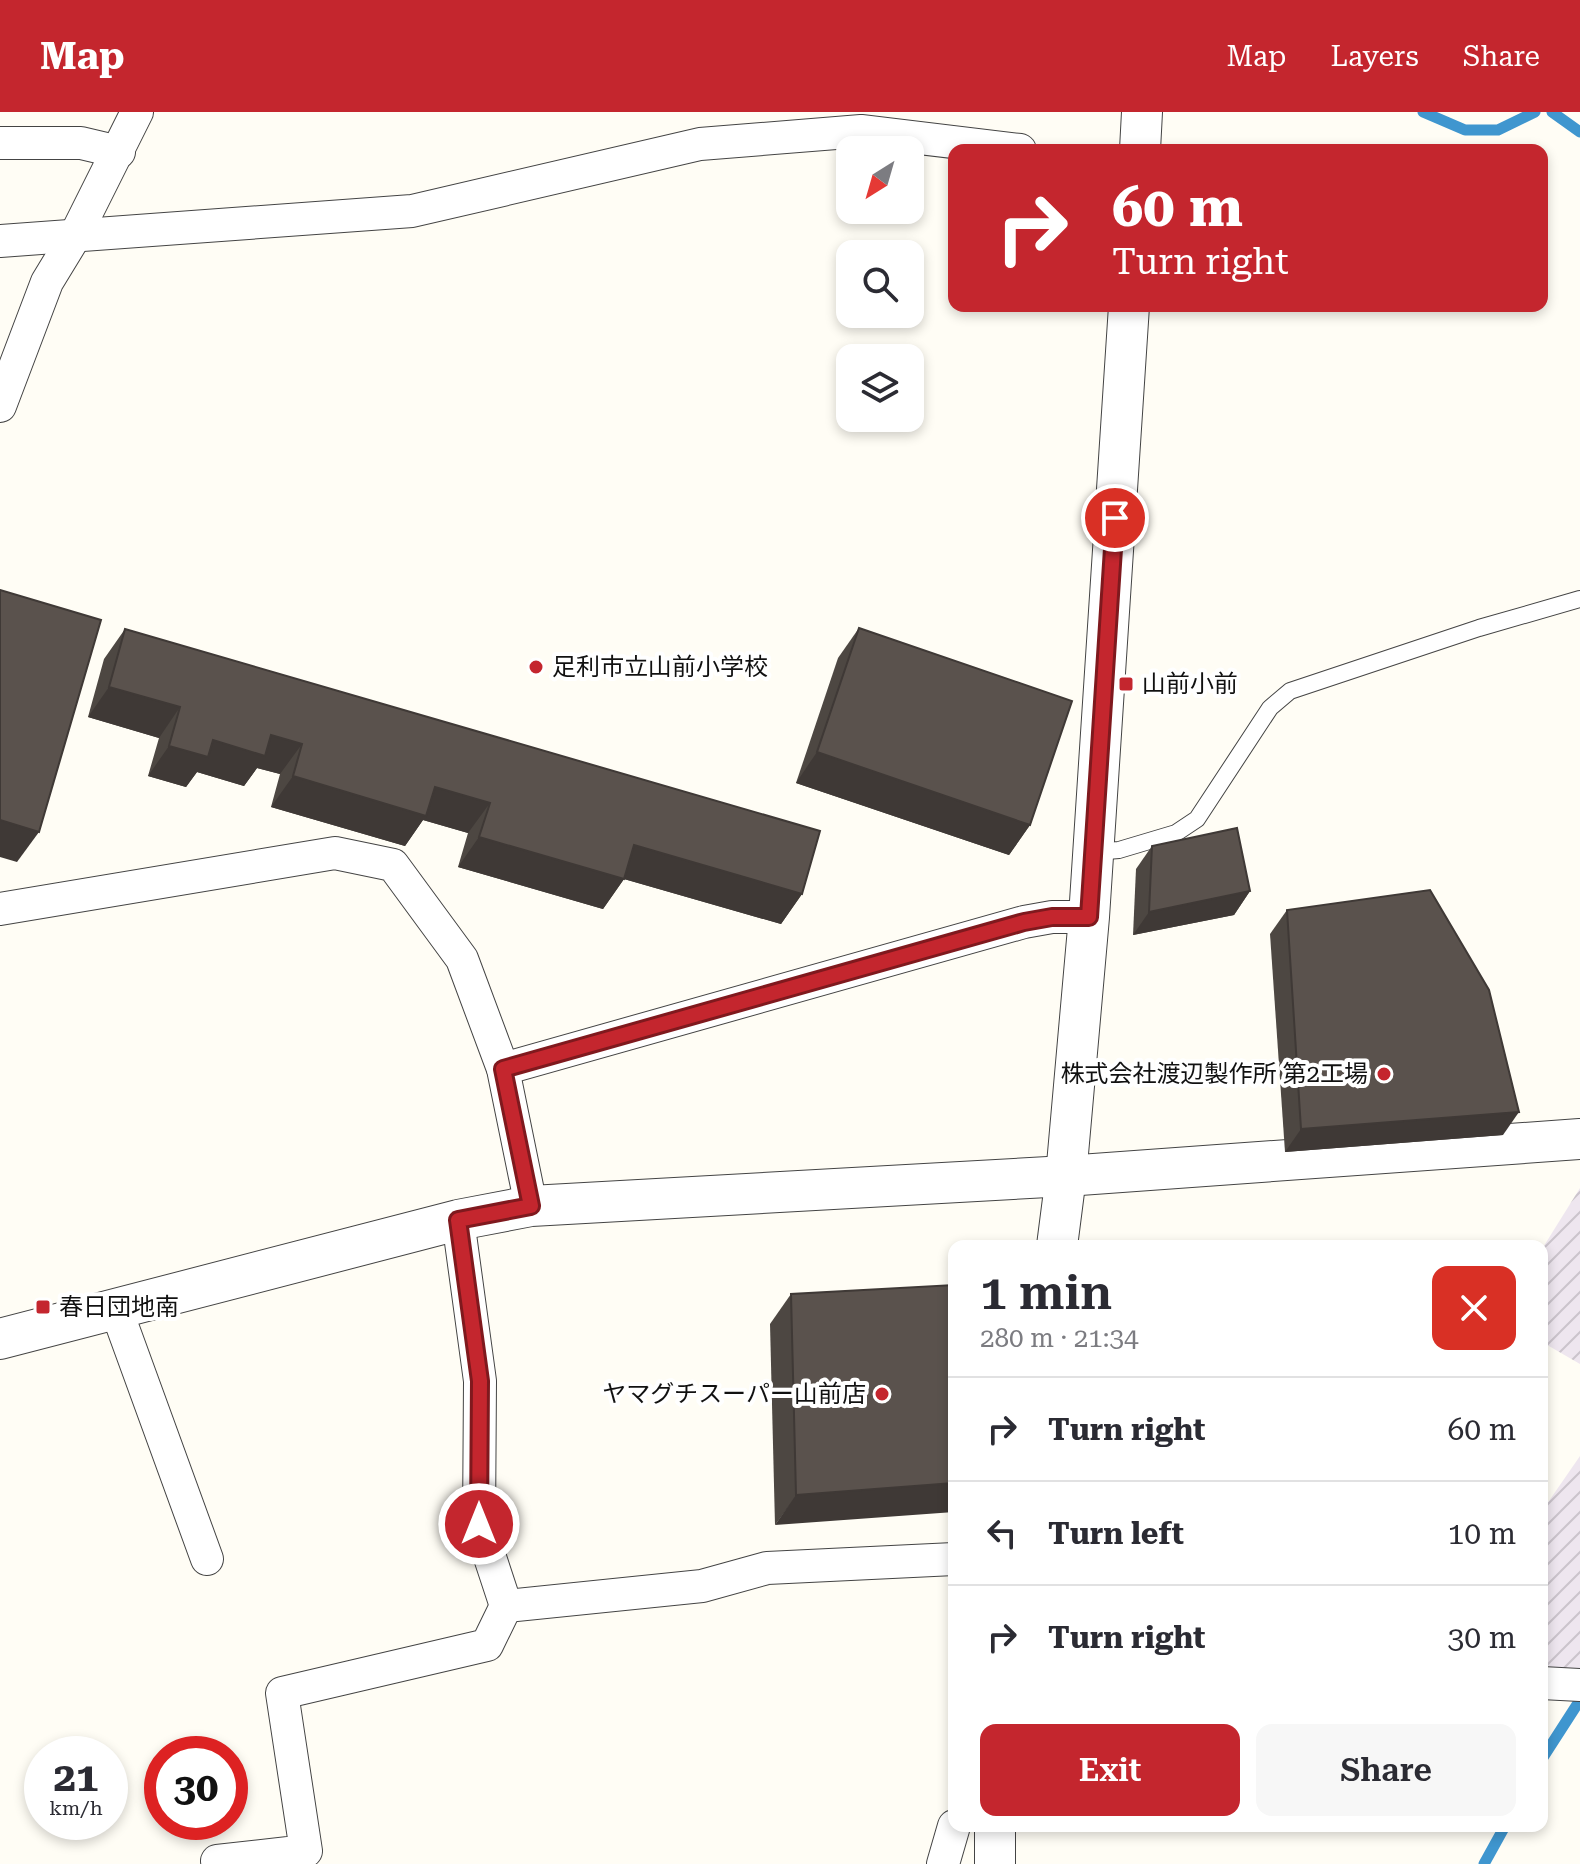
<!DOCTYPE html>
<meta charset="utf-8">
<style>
:root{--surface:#fff;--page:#f7f7f7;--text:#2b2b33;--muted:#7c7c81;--line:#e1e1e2;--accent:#c4262e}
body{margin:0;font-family:"Roboto Serif","Noto Sans JP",serif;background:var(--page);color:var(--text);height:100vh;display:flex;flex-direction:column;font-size:30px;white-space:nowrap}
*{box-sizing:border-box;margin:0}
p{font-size:26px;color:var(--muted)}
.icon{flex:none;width:44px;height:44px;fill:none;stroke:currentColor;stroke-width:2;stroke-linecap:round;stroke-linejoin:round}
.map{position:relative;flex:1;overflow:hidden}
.drawer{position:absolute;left:948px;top:1128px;width:600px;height:592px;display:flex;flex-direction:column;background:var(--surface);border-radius:16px;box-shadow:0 4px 12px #0003}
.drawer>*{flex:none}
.hud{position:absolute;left:948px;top:32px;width:600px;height:168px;border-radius:16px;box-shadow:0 4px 12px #0003;background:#c4262e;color:#fff;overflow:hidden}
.needle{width:52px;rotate:217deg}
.controls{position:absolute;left:836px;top:24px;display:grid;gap:16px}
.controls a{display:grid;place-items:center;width:88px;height:88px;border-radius:16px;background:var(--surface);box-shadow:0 4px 12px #0003;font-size:40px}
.speed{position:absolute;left:24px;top:1624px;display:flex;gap:16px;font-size:40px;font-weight:700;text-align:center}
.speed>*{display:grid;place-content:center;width:104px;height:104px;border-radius:50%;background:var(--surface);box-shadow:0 4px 12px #0003;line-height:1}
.speed small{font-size:20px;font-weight:400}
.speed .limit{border:12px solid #d22;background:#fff;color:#111}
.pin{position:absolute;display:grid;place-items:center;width:68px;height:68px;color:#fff;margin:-34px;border:4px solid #fff;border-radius:50%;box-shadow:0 2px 8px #0007}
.me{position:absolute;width:88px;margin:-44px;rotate:0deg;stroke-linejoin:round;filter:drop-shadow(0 0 6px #0008)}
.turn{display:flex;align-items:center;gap:28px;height:168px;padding:0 32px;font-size:36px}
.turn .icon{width:104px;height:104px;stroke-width:2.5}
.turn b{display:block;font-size:56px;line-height:68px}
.round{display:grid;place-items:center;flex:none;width:84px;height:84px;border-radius:16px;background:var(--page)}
.head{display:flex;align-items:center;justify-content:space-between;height:136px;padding:0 32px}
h1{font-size:48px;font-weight:600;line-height:60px}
.primary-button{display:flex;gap:16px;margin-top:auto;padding:16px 32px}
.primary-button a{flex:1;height:92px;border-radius:16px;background:var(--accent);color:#fff;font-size:32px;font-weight:600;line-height:92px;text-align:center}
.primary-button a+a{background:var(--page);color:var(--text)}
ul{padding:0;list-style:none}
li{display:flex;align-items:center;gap:24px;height:104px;padding:0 32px;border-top:2px solid var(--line)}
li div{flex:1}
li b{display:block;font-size:30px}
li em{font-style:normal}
header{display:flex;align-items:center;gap:48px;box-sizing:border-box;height:112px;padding:0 40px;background:var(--accent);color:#fff}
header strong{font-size:38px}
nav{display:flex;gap:44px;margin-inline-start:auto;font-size:28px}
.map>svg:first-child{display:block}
.industrial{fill:url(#industrial-furrows)}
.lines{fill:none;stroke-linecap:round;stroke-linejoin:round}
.stream{stroke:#3f96cf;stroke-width:11}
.service-casing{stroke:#444;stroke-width:18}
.minor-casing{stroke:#444;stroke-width:34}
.tertiary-casing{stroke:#444;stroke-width:42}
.service{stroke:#fff;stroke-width:16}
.minor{stroke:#fff;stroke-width:32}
.tertiary{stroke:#fff;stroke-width:40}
.wall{fill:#4d4742}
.shaded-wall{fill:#3f3936}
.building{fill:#5a524d;stroke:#3f3936;stroke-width:2}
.route-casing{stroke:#7f191e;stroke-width:20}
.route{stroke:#c4262e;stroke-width:14}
.poi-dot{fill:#c4262e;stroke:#fff;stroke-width:3}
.labels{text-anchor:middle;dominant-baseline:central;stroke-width:8;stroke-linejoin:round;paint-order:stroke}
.poi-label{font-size:24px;fill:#111;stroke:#fff;text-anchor:start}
</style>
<header>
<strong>Map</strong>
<nav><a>Map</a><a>Layers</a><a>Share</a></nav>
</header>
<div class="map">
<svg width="1580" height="1752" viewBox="0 0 1580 1752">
<defs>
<pattern id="industrial-furrows" width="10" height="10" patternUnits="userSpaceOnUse" patternTransform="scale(2)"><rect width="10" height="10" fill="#eee6ef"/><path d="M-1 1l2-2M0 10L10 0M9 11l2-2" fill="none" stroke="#cbc4cc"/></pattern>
</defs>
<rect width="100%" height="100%" fill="#fffdf5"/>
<g class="industrial">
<path d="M1580,1076V1252L1542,1230V1137Z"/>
<path d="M1580,1344V1562L1542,1560V1399Z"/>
</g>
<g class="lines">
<g class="stream">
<path d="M1423,0L1465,18H1498L1535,0"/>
<path d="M1552,0L1580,20"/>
<path d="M1542,1647L1580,1588"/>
<path d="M1484,1752L1505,1714"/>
</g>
<g class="service-casing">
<path id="service" d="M1094,740L1119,738L1176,721L1197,707L1270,596L1290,579L1479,516L1580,487"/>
</g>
<g class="minor-casing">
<g id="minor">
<path d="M0,31H81L119,40"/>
<path d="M0,129L412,99L700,32L861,19L1020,38"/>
<path d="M0,294L47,170L75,124L137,0"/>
<path d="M0,797L335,741L393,753L462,847L503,957L531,1094"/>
<path d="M503,957L1024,810L1052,805H1089"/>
<path d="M458,1108L480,1269L479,1412L506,1494L702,1474L767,1456L954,1447"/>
<path d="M116,1197L207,1447"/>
<path d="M1542,1571L1580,1573"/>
<path d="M217,1749L306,1739L282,1581L487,1533L506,1494"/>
<path d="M943,1752L954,1714"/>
</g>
</g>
<g class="tertiary-casing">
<g id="tertiary">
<path d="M1140,38L1142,0"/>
<path d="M1057,1134L1066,1064L1089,805L1129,194"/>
<path d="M0,1227L458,1108L531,1094L1066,1064L1580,1027"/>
<path d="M995,1714V1752"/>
</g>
</g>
<use href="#service" class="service"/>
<use href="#minor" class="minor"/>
<use href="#tertiary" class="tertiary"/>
</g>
<g class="wall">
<path d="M859,516L1030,713L1009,743L796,671L838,546Z"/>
<path d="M125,517L802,782L781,812L624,767L603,797L458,755L468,721L423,708L405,734L271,695L280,662L257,656L244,674L197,660L186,675L148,664L159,626L88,605L104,547Z"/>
<path d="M1152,734L1250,779L1234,803L1133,823L1136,757Z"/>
<path d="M1287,798L1503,1023L1285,1040L1270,822Z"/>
<path d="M954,1173L775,1413L770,1212L791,1182Z"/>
</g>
<g class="shaded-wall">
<path d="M109,575L180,595L159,626L88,605Z"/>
<path d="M271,623L302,632L280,662L257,656L244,674L197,660L186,675L148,664L169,634L213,628Z"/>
<path d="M817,640L1030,713L1009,743L796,671Z"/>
<path d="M293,664L435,675L490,691L468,721L423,708L405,734L271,695Z"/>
<path d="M0,708L39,720L17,750L0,745Z"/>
<path d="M479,725L634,733L802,782L781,812L624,767L603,797L458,755Z"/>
<path d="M1250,779L1234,803L1133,823L1149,800Z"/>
<path d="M1519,1000L1503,1023L1285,1040L1301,1017Z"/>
<path d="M954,1371V1400L775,1413L796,1383Z"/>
</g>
<g class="building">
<path d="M0,478L101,508L39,720L0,708Z"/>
<path d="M859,516L1072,589L1030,713L817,640Z"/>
<path d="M125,517L820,719L802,782L634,733L624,767L479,725L490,691L435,675L426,704L293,664L302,632L271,623L265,644L213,628L208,645L169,634L180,595L109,575Z"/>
<path d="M1237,716L1250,779L1149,800L1152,734Z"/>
<path d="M1430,778L1489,878L1519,1000L1301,1017L1287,798Z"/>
<path d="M954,1173V1371L796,1383L791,1182Z"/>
</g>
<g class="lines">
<g class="route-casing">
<path id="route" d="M479,1412L480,1269L458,1108L531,1094L503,957L1024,810L1052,805H1089L1115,406"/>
</g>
<use href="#route" class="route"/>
</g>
<g class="poi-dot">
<circle cx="536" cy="555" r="8"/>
<rect x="1118" y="564" width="16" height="16" rx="4"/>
<circle cx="1384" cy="962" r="8"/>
<rect x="35" y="1187" width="16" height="16" rx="4"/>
<circle cx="882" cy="1282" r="8"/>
</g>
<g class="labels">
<g class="poi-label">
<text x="552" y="555">足利市立山前小学校</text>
<text x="1142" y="572">山前小前</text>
<text x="1368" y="962" text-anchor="end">株式会社渡辺製作所 第2工場</text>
<text x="59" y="1195">春日団地南</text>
<text x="866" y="1282" text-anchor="end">ヤマグチスーパー山前店</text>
</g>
</g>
</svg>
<div class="controls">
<a><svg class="needle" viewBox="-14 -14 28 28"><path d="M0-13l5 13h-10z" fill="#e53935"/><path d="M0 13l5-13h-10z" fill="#7c7c81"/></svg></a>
<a><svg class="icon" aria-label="search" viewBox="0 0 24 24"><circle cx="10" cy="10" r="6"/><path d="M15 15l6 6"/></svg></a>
<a><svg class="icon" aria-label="layers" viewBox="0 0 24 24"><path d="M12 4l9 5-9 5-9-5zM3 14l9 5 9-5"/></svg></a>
</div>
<div class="speed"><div>21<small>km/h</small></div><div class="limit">30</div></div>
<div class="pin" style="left:1115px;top:406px;background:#d93025"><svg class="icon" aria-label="arrive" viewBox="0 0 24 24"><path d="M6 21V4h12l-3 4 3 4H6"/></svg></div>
<svg class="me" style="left:479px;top:1412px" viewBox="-20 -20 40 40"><circle r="17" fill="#c4262e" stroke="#fff" stroke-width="3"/><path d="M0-11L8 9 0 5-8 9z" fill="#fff"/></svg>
<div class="hud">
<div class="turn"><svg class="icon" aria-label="right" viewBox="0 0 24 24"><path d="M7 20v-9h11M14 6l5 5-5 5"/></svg><div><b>60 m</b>Turn right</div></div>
</div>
<section class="drawer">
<div class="head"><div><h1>1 min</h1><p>280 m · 21:34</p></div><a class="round" style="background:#d93025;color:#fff"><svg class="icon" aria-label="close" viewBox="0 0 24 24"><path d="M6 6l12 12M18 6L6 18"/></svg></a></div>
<ul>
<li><svg class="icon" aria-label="right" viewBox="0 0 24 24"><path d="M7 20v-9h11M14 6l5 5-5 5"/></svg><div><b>Turn right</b></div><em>60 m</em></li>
<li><svg class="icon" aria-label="left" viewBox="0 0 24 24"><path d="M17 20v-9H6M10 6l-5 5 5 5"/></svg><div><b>Turn left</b></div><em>10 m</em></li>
<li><svg class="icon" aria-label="right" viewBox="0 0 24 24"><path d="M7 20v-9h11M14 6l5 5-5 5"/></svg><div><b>Turn right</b></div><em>30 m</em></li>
</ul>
<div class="primary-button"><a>Exit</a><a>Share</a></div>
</section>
</div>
